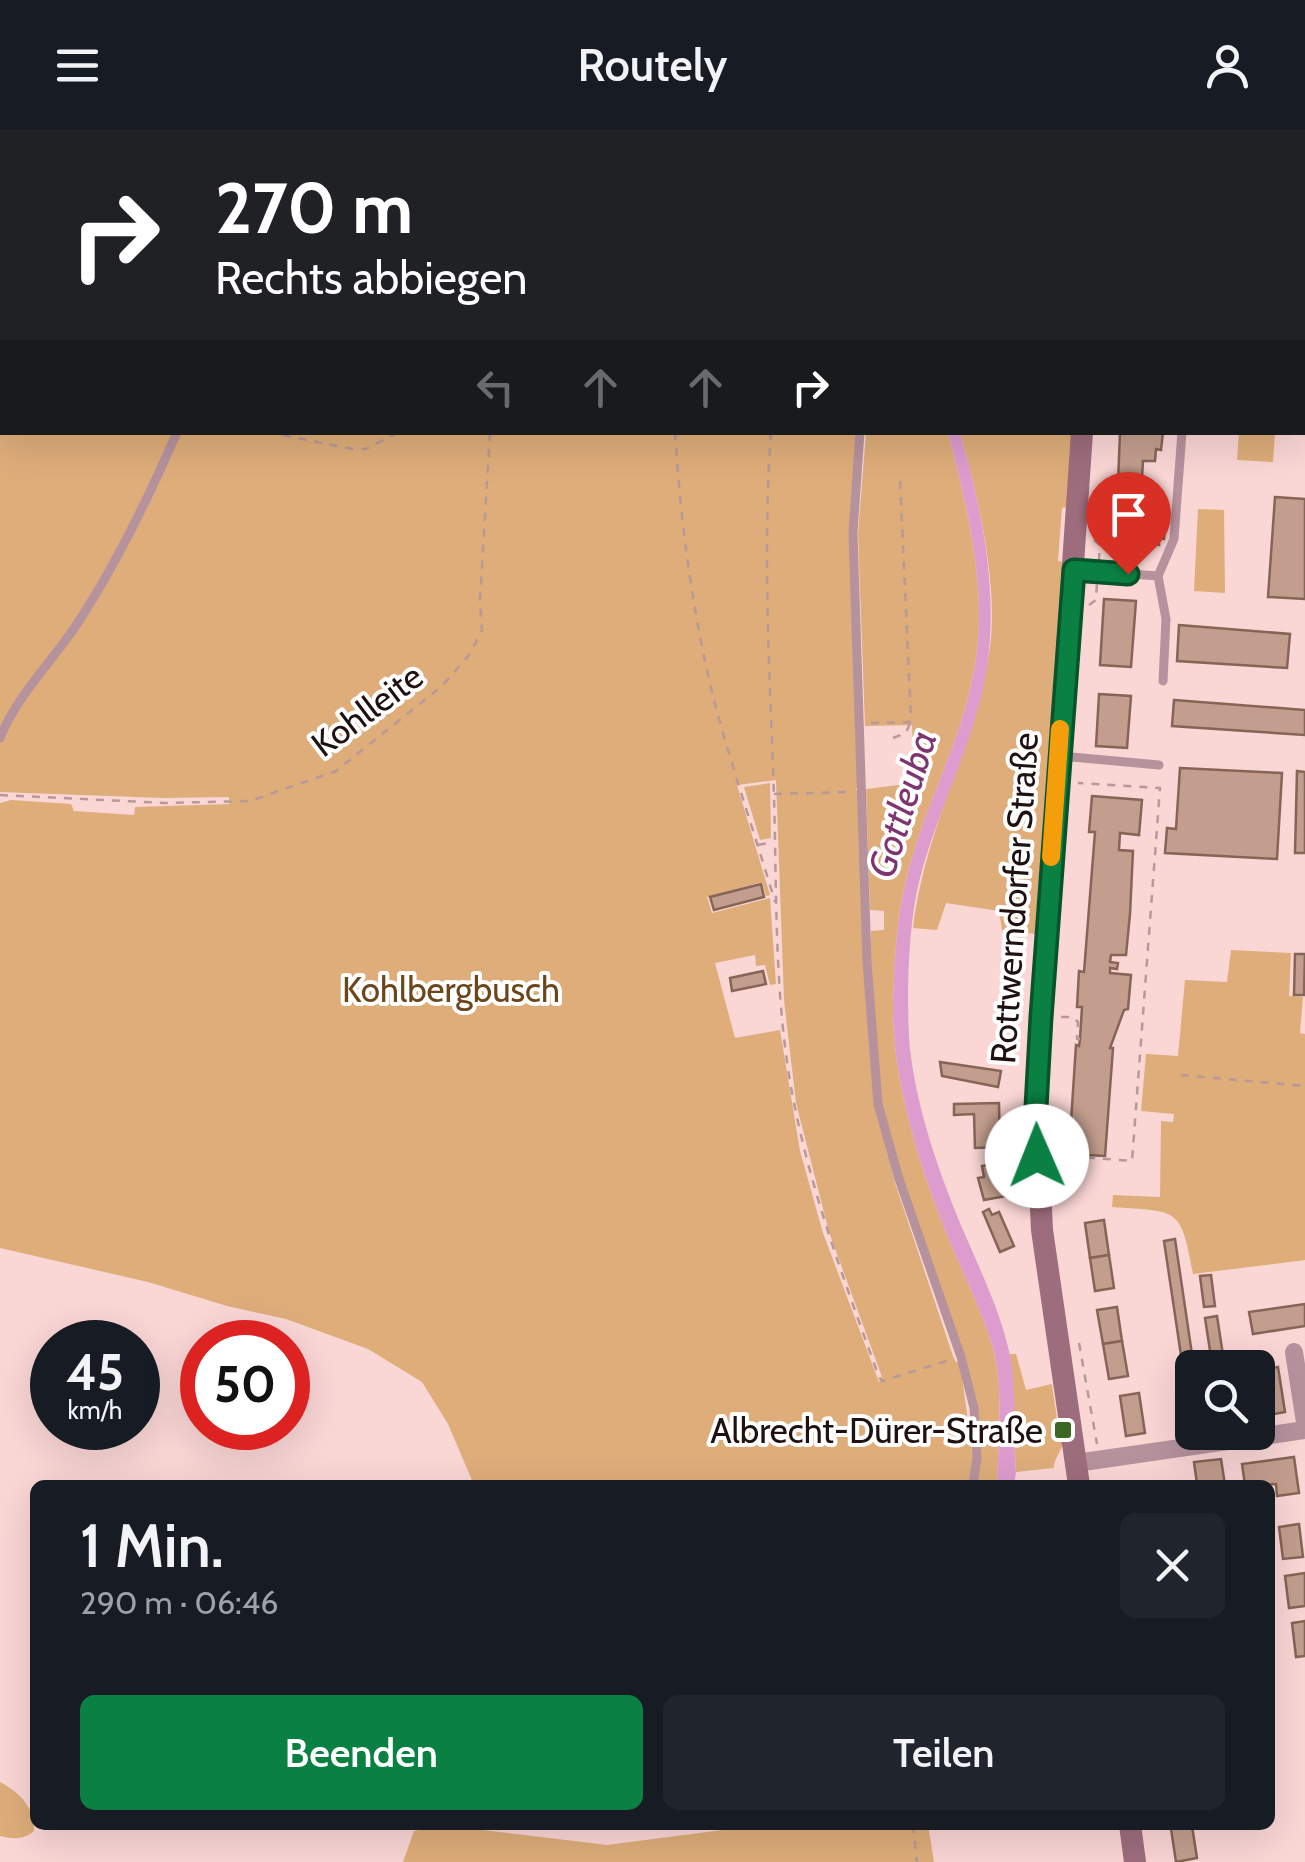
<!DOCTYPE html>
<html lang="de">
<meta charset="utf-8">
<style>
:root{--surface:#171b24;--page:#20242c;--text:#f1f3f6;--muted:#9ea1a6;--accent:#0b8043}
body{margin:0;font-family:Cabin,sans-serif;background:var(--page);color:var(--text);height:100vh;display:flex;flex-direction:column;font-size:38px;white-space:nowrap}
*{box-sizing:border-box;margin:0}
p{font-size:32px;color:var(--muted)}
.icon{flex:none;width:55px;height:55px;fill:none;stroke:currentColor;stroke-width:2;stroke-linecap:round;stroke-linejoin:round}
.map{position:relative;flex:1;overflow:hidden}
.sheet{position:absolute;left:30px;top:1350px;width:1245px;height:350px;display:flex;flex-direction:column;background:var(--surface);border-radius:15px;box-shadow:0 10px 40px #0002}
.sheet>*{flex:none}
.top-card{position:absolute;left:0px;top:0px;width:1305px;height:305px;box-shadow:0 10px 40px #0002;background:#202124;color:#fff;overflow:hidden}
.controls{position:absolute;left:1175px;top:1220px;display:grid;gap:20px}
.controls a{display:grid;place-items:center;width:100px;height:100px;border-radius:15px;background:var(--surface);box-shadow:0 10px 40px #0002;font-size:50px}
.speed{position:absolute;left:30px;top:1190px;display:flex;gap:20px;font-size:50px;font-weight:700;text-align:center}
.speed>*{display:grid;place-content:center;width:130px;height:130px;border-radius:50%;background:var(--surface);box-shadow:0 10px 40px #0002;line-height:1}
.speed small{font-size:25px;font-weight:400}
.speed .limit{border:15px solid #d22;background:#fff;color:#111}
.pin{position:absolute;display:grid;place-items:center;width:85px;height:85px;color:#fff;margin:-102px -42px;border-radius:50% 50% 50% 0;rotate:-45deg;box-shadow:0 0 10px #0007}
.pin .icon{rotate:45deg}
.me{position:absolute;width:110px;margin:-55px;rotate:359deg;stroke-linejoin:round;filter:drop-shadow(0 0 8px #0008)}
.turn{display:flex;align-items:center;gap:35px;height:210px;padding:0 50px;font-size:45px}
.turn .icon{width:130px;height:130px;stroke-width:2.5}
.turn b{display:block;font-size:70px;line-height:85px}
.lanes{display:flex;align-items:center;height:95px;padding:0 50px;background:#0003;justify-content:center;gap:50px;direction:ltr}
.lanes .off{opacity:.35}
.round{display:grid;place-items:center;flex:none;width:105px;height:105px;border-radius:15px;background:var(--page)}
.head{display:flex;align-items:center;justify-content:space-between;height:170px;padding:0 50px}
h1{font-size:60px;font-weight:600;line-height:75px}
.action{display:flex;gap:20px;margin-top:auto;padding:20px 50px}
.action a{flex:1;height:115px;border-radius:15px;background:var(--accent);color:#fff;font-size:40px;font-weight:600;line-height:115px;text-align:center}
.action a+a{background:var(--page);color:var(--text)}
header{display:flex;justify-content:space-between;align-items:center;height:130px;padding:0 50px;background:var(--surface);font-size:45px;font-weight:600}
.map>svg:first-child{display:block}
.green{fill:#dead7a;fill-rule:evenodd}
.water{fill:#dc9ccd}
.building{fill:#c39e8e;stroke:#866456;stroke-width:2.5}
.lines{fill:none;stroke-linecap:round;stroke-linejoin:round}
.path{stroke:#b69998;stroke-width:2.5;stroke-dasharray:8 8;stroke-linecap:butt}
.lane{stroke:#b6929d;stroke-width:9}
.street{stroke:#b6929d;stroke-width:18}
.secondary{stroke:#9e6d7d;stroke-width:22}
.route-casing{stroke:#07532c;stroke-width:25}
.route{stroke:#0b8043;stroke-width:18}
.slow{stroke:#f59e0b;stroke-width:18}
.poi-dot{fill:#3c6623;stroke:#fff;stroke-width:4}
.labels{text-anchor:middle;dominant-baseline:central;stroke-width:8;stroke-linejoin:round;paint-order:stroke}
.street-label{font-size:35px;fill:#1f1110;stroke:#fff}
.park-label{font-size:35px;fill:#6c461b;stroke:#fff}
.poi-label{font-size:35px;fill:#1f1110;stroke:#fff;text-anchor:end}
.water-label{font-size:38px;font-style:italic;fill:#7e3470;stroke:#fff}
</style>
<header><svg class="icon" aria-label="menu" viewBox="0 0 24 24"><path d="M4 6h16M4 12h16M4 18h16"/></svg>Routely<svg class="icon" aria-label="person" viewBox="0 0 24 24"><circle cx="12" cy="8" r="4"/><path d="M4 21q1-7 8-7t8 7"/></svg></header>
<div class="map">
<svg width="1305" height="1732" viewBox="0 0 1305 1732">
<rect width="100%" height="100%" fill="#fad6d5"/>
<g class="green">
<path d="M0,0H981L2,2L0,41Z"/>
<path d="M0,212L2,302L856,303L850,407L858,657L856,659L859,666L876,977L895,1053L953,1226L956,1232H960L973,1329L969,1355H474L448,1294L422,1252L368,1219L286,1189L227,1176L148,1152L0,1118V673L11,670L71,674L74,681L134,685L135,677L229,674V667L163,668L0,662ZM776,650L784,870L796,973L829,1102L882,1247L879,1252L823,1103L800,1021L780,900L735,908L715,833L755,825L756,836L765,835L770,855L776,854L770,768L712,783L707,767L762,752L766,766L770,765L737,655Z"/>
<path d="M866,303H948C967,375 988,460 975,535C963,610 923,677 906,751C896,792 894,837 893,879C893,954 922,1045 951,1114C966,1151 985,1186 995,1226C1003,1260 998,1319 997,1355H976L977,1277L901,1046L882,974L870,833L871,801L884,800V781L870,780L866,659L915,653L912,595L865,596L858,404Z"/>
<path d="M960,303H1072L1067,377L1062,378L1058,431L1063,432L1035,804L1002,800L999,781L946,773L937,800L913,798C924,704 972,617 989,523C1000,461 978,364 960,303Z"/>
<path d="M1239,303H1275L1273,332L1237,330Z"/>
<path d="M1198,379L1224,380L1225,463L1194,461Z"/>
<path d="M770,653L771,708L760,710L744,657Z"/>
<path d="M1231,820L1291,823L1289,866L1303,867L1300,903L1305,904V1130L1193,1144C1181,1076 1178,1082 1112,1077L1113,1065L1160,1067L1161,991L1173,992L1174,984L1141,981L1146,924L1178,926L1185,850L1227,852Z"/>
<path d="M1010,1224H1016L1026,1260L1052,1254L1059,1304L1064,1305C1064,1321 1054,1326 1054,1338L1016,1342Z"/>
<path d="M0,1652C20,1663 34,1676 34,1701C24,1710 12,1709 0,1706Z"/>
<path d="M441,1695L607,1715L761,1695H928L934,1732H403L414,1701Z"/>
</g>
<path class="water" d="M948,303H960C980,371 996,448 989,520C982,601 938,674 919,752C908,796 906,873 910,919C917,980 939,1043 963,1100C980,1140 999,1178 1009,1221C1017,1254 1013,1306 1016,1342L1014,1355H997C998,1319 1003,1260 995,1226C985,1186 966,1151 951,1114C922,1045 893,954 893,879C894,837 896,792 906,751C923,677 963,610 975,535C988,460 967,375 948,303Z"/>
<g class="building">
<path d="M1120,302H1163L1161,320L1156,319L1155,331H1143L1140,381L1161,382L1160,390H1165L1164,409L1159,408V415L1109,411L1111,379H1117Z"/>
<path d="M1275,367L1305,369V469L1268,467Z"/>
<path d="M1104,469L1136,471L1131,537L1100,535Z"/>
<path d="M1179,495L1290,504L1287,538L1177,531Z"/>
<path d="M1099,564L1131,566L1127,618L1096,616Z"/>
<path d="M1174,570L1305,580V605L1172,596Z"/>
<path d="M1180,638L1282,643L1277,729L1165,723L1167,698L1176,699Z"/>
<path d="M1297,641L1305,642V723H1295Z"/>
<path d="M1092,666L1142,670L1139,705L1120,703L1119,720L1133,721L1130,784L1126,825H1111L1110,832L1118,833L1117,839L1110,838V843L1131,845L1128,879L1124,880L1110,918H1113L1105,1026L1066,1024L1068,992H1071L1076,915L1079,916L1080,909L1082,877H1077L1079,841L1084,842L1095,702H1089Z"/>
<path d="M761,754L764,767L714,780L710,767Z"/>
<path d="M1295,824H1305L1304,865H1294Z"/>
<path d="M763,841L766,854L732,861L730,848Z"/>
<path d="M940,932L1001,941L998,957L942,946Z"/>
<path d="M999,973L1000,1017L975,1018L974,984L954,985V974Z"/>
<path d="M1001,1033L1006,1066L984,1070L978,1048L984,1047L982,1036Z"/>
<path d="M989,1079L992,1085L999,1082L1014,1116L1000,1122L983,1082Z"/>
<path d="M1104,1090L1109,1125L1090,1128L1085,1093Z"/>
<path d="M1175,1109L1193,1231L1182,1232L1164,1111Z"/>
<path d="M1109,1125L1114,1158L1095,1161L1090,1128Z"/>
<path d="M1211,1145L1215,1176L1204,1177L1200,1146Z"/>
<path d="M1305,1174V1196L1253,1204L1249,1182Z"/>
<path d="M1117,1177L1122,1211L1103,1214L1097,1180Z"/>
<path d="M1217,1186L1223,1225L1211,1227L1205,1188Z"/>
<path d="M1122,1211L1128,1246L1109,1249L1103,1214Z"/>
<path d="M1278,1237L1285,1282L1263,1286L1259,1262L1264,1261L1261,1240Z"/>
<path d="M1139,1263L1145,1303L1126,1306L1120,1266Z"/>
<path d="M1294,1327L1299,1363L1277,1366L1276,1354L1245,1355L1242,1334Z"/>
<path d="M1221,1329L1225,1355H1187L1197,1354L1194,1332Z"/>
<path d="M1299,1394L1303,1427L1283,1429L1279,1397Z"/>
<path d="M1305,1443V1476L1289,1478L1285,1446Z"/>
<path d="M1305,1491V1526L1296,1527L1292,1493Z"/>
<path d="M1192,1696L1197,1728L1176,1732L1171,1699Z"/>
</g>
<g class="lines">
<g class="path">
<path d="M322,2L325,0"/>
<path d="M431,2V0"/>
<path d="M585,2L586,0"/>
<path d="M0,38L2,36"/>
<path d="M0,221L2,223"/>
<path d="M267,302L353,319H366L399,302"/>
<path d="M675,302C681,399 694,496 719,589C736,650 757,711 775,772"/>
<path d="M771,302C762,424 770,546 774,667C777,771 774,877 795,978C814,1071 847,1158 879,1247L882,1251L950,1230"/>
<path d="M1094,410L1100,415L1099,430"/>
<path d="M1089,475L1096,470L1097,453"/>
<path d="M871,593L910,592L911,589L900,349"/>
<path d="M893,608L906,603L910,593"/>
<path d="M774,664L850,662"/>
<path d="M0,665L165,673L250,671L336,641L442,556L470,524L482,500L480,470L490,302"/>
<path d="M758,715L773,712"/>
<path d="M1061,887H1073L1078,892L1077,909H1080"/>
<path d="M1181,945L1305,956"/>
<path d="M1055,1025L1132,1031L1160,658L1078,653"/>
<path d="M1079,1213L1097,1314"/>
<path d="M913,1695L917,1732"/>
</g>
<g class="lane">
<path d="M868,0V2"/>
<path d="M1302,253H1305"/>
<path d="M860,302L853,403L867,832L878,974L899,1049L961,1227L974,1278L977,1328L973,1355"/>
<path d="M1074,440L1158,446L1174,409L1182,302"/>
<path d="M1158,446L1166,489L1163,551"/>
<path d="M0,608C17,565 52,532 77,494C117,433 148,369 177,302"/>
<path d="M1061,626L1159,635"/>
</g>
<g class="street">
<path d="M1294,1222L1305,1292"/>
<path d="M1076,1333L1305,1300"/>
</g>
<g class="secondary">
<path d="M1102,2V0"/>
<path d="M1079,1355L1042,1100L1036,977L1082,302"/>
<path d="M1130,1695L1135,1732"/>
</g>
</g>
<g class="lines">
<g class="route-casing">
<path id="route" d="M1037,1026L1036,977L1041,887L1074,440L1128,444"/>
</g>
<use href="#route" class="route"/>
<path class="slow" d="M1051,727L1060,599"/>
</g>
<rect class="poi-dot" x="1053" y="1290" width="20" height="20" rx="5"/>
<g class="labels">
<g class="street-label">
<text transform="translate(367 580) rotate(-37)">Kohlleite</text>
<text transform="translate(1014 768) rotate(-86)">Rottwerndorfer Straße</text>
</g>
<g class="park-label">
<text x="451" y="859">Kohlbergbusch</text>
</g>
<g class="poi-label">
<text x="1043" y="1300">Albrecht-Dürer-Straße</text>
</g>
<g class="water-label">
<text transform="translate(902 674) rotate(-73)">Gottleuba</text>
</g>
</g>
</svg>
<div class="controls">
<a><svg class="icon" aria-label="search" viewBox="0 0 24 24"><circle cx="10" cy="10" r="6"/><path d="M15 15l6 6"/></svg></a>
</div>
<div class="speed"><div>45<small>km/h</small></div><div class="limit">50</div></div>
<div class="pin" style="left:1128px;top:444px;background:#d93025"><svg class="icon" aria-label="arrive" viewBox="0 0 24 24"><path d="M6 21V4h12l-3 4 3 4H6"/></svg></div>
<svg class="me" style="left:1037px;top:1026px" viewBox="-20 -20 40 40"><circle r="19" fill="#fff"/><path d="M0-13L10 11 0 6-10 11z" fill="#0b8043"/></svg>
<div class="top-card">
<div class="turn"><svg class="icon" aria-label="right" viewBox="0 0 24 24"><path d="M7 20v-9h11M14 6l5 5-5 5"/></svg><div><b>270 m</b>Rechts abbiegen</div></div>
<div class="lanes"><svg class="icon off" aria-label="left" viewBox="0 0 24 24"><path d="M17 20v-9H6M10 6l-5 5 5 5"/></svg><svg class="icon off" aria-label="ahead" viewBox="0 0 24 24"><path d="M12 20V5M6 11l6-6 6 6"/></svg><svg class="icon off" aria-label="ahead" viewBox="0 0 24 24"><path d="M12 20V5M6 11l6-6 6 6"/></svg><svg class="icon" aria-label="right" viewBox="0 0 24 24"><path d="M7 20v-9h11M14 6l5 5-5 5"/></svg></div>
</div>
<section class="sheet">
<div class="head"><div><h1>1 Min.</h1><p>290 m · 06:46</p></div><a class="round"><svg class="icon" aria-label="close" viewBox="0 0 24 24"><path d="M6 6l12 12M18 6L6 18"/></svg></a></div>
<div class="action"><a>Beenden</a><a>Teilen</a></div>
</section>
</div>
